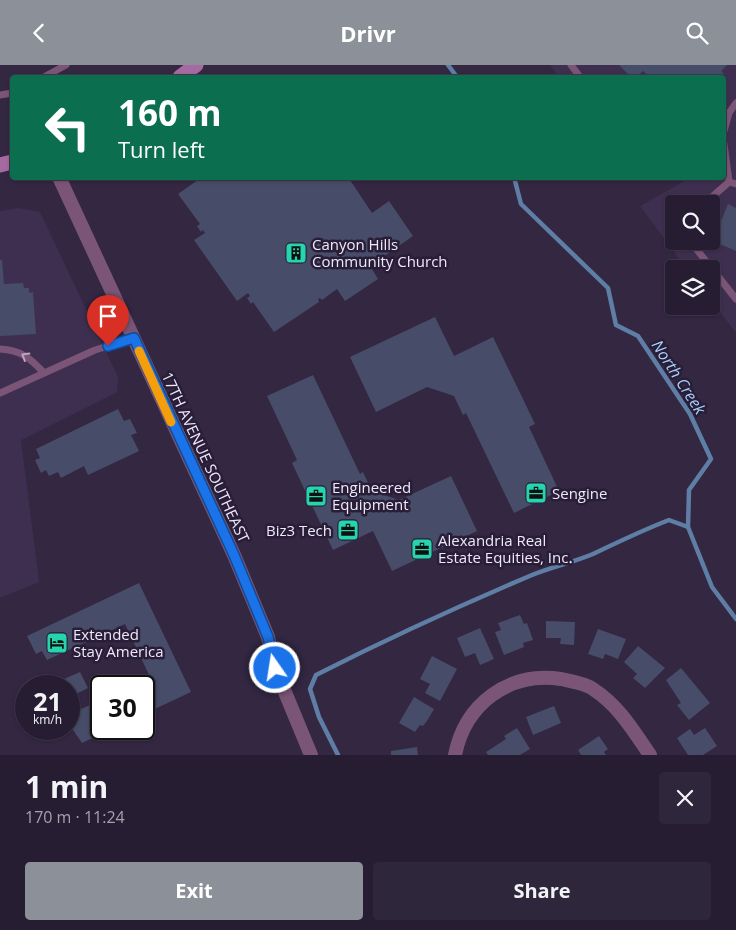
<!DOCTYPE html>
<meta charset="utf-8">
<style>
:root{--surface:#261d32;--page:#2e263a;--text:#f1f3f6;--muted:#a4a2ac;--line:#423b4d;--accent:#8c9099}
body{margin:0;font-family:"Open Sans",sans-serif;background:var(--page);color:var(--text);height:100vh;display:flex;flex-direction:column;font-size:19px;white-space:nowrap}
*{box-sizing:border-box;margin:0}
p{font-size:16px;color:var(--muted)}
.icon{flex:none;width:28px;height:28px;fill:none;stroke:currentColor;stroke-width:2;stroke-linecap:round;stroke-linejoin:round}
.map{position:relative;height:690px;overflow:hidden}
.sheet{display:flex;flex-direction:column;background:var(--surface);flex:1}
.sheet>*{flex:none}
.banner{position:absolute;left:10px;top:10px;width:716px;height:105px;border-radius:5px;box-shadow:0 1px 4px #0004,0 0 0 1px var(--line);background:#0b6e4f;color:#fff;overflow:hidden}
.buttons{position:absolute;left:665px;top:130px;display:grid;gap:10px}
.buttons a{display:grid;place-items:center;width:55px;height:55px;border-radius:5px;background:var(--surface);box-shadow:0 1px 4px #0004,0 0 0 1px var(--line);font-size:25px}
.speed{position:absolute;left:15px;top:610px;display:flex;gap:10px;font-size:25px;font-weight:700;text-align:center}
.speed>*{display:grid;place-content:center;width:65px;height:65px;border-radius:50%;background:var(--surface);box-shadow:0 1px 4px #0004,0 0 0 1px var(--line);line-height:1}
.speed small{font-size:12px;font-weight:400}
.speed .limit{border:2px solid #111;border-radius:8px;background:#fff;color:#111}
.pin{position:absolute;display:grid;place-items:center;width:42px;height:42px;color:#fff;margin:-51px -21px;border-radius:50% 50% 50% 0;rotate:-45deg;box-shadow:0 0 5px #0007}
.pin .icon{rotate:45deg}
.me{position:absolute;width:55px;margin:-28px;rotate:347deg;stroke-linejoin:round;filter:drop-shadow(0 0 4px #0008)}
.turn{display:flex;align-items:center;gap:18px;height:105px;padding:0 25px;font-size:22px}
.turn .icon{width:65px;height:65px;stroke-width:2.5}
.turn b{display:block;font-size:35px;line-height:42px}
.round{display:grid;place-items:center;flex:none;width:52px;height:52px;border-radius:5px;background:var(--page)}
.head{display:flex;align-items:center;justify-content:space-between;height:85px;padding:0 25px}
h1{font-size:30px;font-weight:700;line-height:38px}
.cta{display:flex;gap:10px;margin-top:auto;padding:10px 25px}
.cta a{flex:1;height:58px;border-radius:5px;background:var(--accent);color:#fff;font-size:20px;font-weight:700;line-height:58px;text-align:center}
.cta a+a{background:var(--page);color:var(--text)}
header{display:flex;justify-content:space-between;align-items:center;height:65px;padding:0 25px;background:var(--accent);color:#fff;font-size:22px;font-weight:700}
.map>svg:first-child{display:block}
.built{fill:#3e2f50;fill-rule:evenodd}
.lines{fill:none;stroke-linecap:round;stroke-linejoin:round}
.stream{stroke:#5f7ea5;stroke-width:4.5}
.building{fill:#474c69}
.lane{stroke:#7b5577;stroke-width:7}
.street{stroke:#7b5577;stroke-width:14}
.secondary{stroke:#a56aa0;stroke-width:15}
.oneway{stroke:#bba6bf}
.route-casing{stroke:#114b97;stroke-width:12}
.route{stroke:#1a73e8;stroke-width:9}
.slow{stroke:#f59e0b;stroke-width:9}
.labels{text-anchor:middle;dominant-baseline:central;stroke-width:5;stroke-linejoin:round;paint-order:stroke}
.poi-label{font-size:15px;fill:#efe8fa;stroke:#291e37;text-anchor:start}
.street-label{font-size:15px;fill:#efe8fa;stroke:#291e37}
.water-label{font-size:16px;font-style:italic;fill:#a7cffb;stroke:#291e37}
</style>
<header><svg class="icon" aria-label="back" viewBox="0 0 24 24"><path d="M15 5l-7 7 7 7"/></svg>Drivr<svg class="icon" aria-label="search" viewBox="0 0 24 24"><circle cx="10" cy="10" r="6"/><path d="M15 15l6 6"/></svg></header>
<div class="map">
<svg width="736" height="690" viewBox="0 0 736 690">
<rect width="100%" height="100%" fill="#332742"/>
<g class="built">
<path d="M550,0H736V268L711,235V204H687L640,141L690,113L724,112V12H559ZM674,139H711V176H674Z"/>
<path d="M18,143L40,147L118,312L117,327L21,375L39,517L0,533V146Z"/>
</g>
<g class="lines">
<g class="stream">
<path d="M448,0L457,12"/>
<path d="M514,112L521,139L608,223L616,260L638,271L690,349L711,394L689,425L688,462L712,522L736,554"/>
<path d="M338,690L319,652L310,624L316,610C387,574 459,541 532,510C552,502 574,497 593,489C618,477 643,465 669,455L688,462"/>
</g>
</g>
<g class="building">
<path d="M619,0H727L721,6L724,9L720,12H650L643,6L636,12H631Z"/>
<path d="M202,112H348L372,148L389,136L413,171L370,201L378,214L345,236L337,224L322,235L320,233L318,234L319,237L274,267L253,237L251,239L247,233L250,231L248,228L237,236L194,175L205,168L203,165L201,167L197,161L200,159L178,129Z"/>
<path d="M728,139L736,143V186L713,176Z"/>
<path d="M0,195H2L4,219L23,218L24,223H29V228L33,227L36,269L0,271Z"/>
<path d="M435,252L454,291L493,272L535,359L529,362L559,426L514,448L466,348L463,350L454,331L427,322L376,347L350,292Z"/>
<path d="M313,310L360,409L363,407L372,426L399,435L451,411L477,466L392,506L373,466L333,485L292,398L297,395L267,331Z"/>
<path d="M118,344L124,356L130,354L137,368L131,370L139,386L88,410L84,401L61,413L58,407L49,411L46,405L41,408L35,395L40,393L36,384Z"/>
<path d="M139,518L191,627L144,649V621H130L150,612L125,559L47,595L42,586L36,589L27,571Z"/>
<path d="M520,550L524,559L527,558L533,575L523,578L524,582L504,590L495,567L501,565L498,558Z"/>
<path d="M546,556L575,557L574,580L560,579L561,573H546Z"/>
<path d="M480,563L494,594L480,600L475,588L465,592L457,573Z"/>
<path d="M598,564L626,574L618,594L605,589L603,594L588,589Z"/>
<path d="M638,581L665,603L645,623L633,613L637,609L624,597Z"/>
<path d="M432,591L457,604L440,636L425,628L430,619L420,614Z"/>
<path d="M681,603L710,638L689,655L677,640L681,638L666,615Z"/>
<path d="M80,607L88,623L72,631L64,614Z"/>
<path d="M414,632L434,644L427,656L423,661L420,660L415,667L399,658Z"/>
<path d="M101,635V664H112L82,678L71,662L77,659L72,648Z"/>
<path d="M554,641L561,658L533,670L526,652Z"/>
<path d="M517,663L530,684L520,690H488L486,687L506,674L504,671Z"/>
<path d="M705,663L717,681L703,690H688L677,673L690,664L694,670Z"/>
<path d="M599,671L608,684L604,687L606,690H581L578,685Z"/>
<path d="M417,682L418,690H391V686Z"/>
</g>
<g class="lines">
<g class="lane">
<path d="M571,0L580,12"/>
<path d="M44,12L66,0"/>
<path d="M0,30L12,28"/>
<path d="M724,66L729,48L736,38"/>
<path d="M729,117L736,119"/>
<path d="M704,139L729,117L724,79"/>
<path d="M690,176L736,234"/>
<path d="M0,284C21,285 30,293 44,308"/>
<path d="M0,328L95,285L134,273"/>
</g>
<g class="street">
<path d="M59,112L234,490L268,572L275,603L311,690"/>
<path d="M455,690C465,639 509,606 561,614C571,616 585,618 593,624C619,641 633,665 650,690"/>
</g>
<g class="secondary">
<path d="M180,12L196,0"/>
<path d="M0,100L12,97"/>
</g>
</g>
<defs><path id="oneway-chevron" d="M-2-3.5L2.5 0L-2 3.5" fill="none" stroke-width="1.6" stroke-linecap="round" stroke-linejoin="round" transform="scale(1.25)"/></defs>
<use class="oneway" href="#oneway-chevron" transform="translate(25 291) rotate(-149)"/>
<g class="lines">
<g class="route-casing">
<path id="route" d="M108,281L134,273L234,490L268,572L275,603"/>
</g>
<use href="#route" class="route"/>
<path class="slow" d="M139,286L171,357"/>
</g>
<defs>
<g id="building-square" transform="scale(1.125)"><rect x="-9" y="-9" width="18" height="18" rx="4" fill="#25d5ae" stroke="#291e37"/><path d="M-4-6H4V6H1V3H-1V6H-4ZM-2.5-4.3h1.7v1.8h-1.7ZM.8-4.3h1.7v1.8H.8ZM-2.5-1h1.7V.8h-1.7ZM.8-1h1.7V.8H.8Z" fill="#111"/></g>
<g id="office-square" transform="scale(1.125)"><rect x="-9" y="-9" width="18" height="18" rx="4" fill="#25d5ae" stroke="#291e37"/><path d="M-6-3h4V-5.5h4V-3h4V5H-6ZM-1-4.5V-3h2v-1.5ZM-6 0V1H6V0Z" fill="#111"/></g>
<g id="hotel-square" transform="scale(1.125)"><rect x="-9" y="-9" width="18" height="18" rx="4" fill="#25d5ae" stroke="#291e37"/><path d="M-6-4.5h1.5V1H6V5H4.5V3h-9V5H-6ZM-4 0a1.8 1.8 0 1 1 3.6 0ZM.5 0V-2.5h3Q6-2.5 6 0Z" fill="#111"/></g>
</defs>
<g fill-rule="evenodd">
<use href="#building-square" x="296" y="188"/>
<use href="#office-square" x="536" y="428"/>
<use href="#office-square" x="316" y="431"/>
<use href="#office-square" x="348" y="465"/>
<use href="#office-square" x="422" y="484"/>
<use href="#hotel-square" x="57" y="578"/>
</g>
<g class="labels">
<g class="poi-label">
<text x="312" y="179">Canyon Hills<tspan x="312" dy="17">Community Church</tspan></text>
<text x="332" y="422">Engineered<tspan x="332" dy="17">Equipment</tspan></text>
<text x="552" y="428">Sengine</text>
<text x="332" y="465" text-anchor="end">Biz3 Tech</text>
<text x="438" y="475">Alexandria Real<tspan x="438" dy="17">Estate Equities, Inc.</tspan></text>
<text x="73" y="569">Extended<tspan x="73" dy="17">Stay America</tspan></text>
</g>
<g class="street-label">
<text transform="translate(206 392) rotate(65)">17TH AVENUE SOUTHEAST</text>
</g>
<g class="water-label">
<text transform="translate(679 312) rotate(57)">North Creek</text>
</g>
</g>
</svg>
<div class="buttons">
<a><svg class="icon" aria-label="search" viewBox="0 0 24 24"><circle cx="10" cy="10" r="6"/><path d="M15 15l6 6"/></svg></a>
<a><svg class="icon" aria-label="layers" viewBox="0 0 24 24"><path d="M12 4l9 5-9 5-9-5zM3 14l9 5 9-5"/></svg></a>
</div>
<div class="speed"><div>21<small>km/h</small></div><div class="limit">30</div></div>
<div class="pin" style="left:108px;top:281px;background:#d93025"><svg class="icon" aria-label="arrive" viewBox="0 0 24 24"><path d="M6 21V4h12l-3 4 3 4H6"/></svg></div>
<svg class="me" style="left:275px;top:603px" viewBox="-20 -20 40 40"><circle r="17" fill="#1a73e8" stroke="#fff" stroke-width="3"/><path d="M0-11L8 9 0 5-8 9z" fill="#fff"/></svg>
<div class="banner">
<div class="turn"><svg class="icon" aria-label="left" viewBox="0 0 24 24"><path d="M17 20v-9H6M10 6l-5 5 5 5"/></svg><div><b>160 m</b>Turn left</div></div>
</div>
</div>
<section class="sheet">
<div class="head"><div><h1>1 min</h1><p>170 m · 11:24</p></div><a class="round"><svg class="icon" aria-label="close" viewBox="0 0 24 24"><path d="M6 6l12 12M18 6L6 18"/></svg></a></div>
<div class="cta"><a>Exit</a><a>Share</a></div>
</section>
